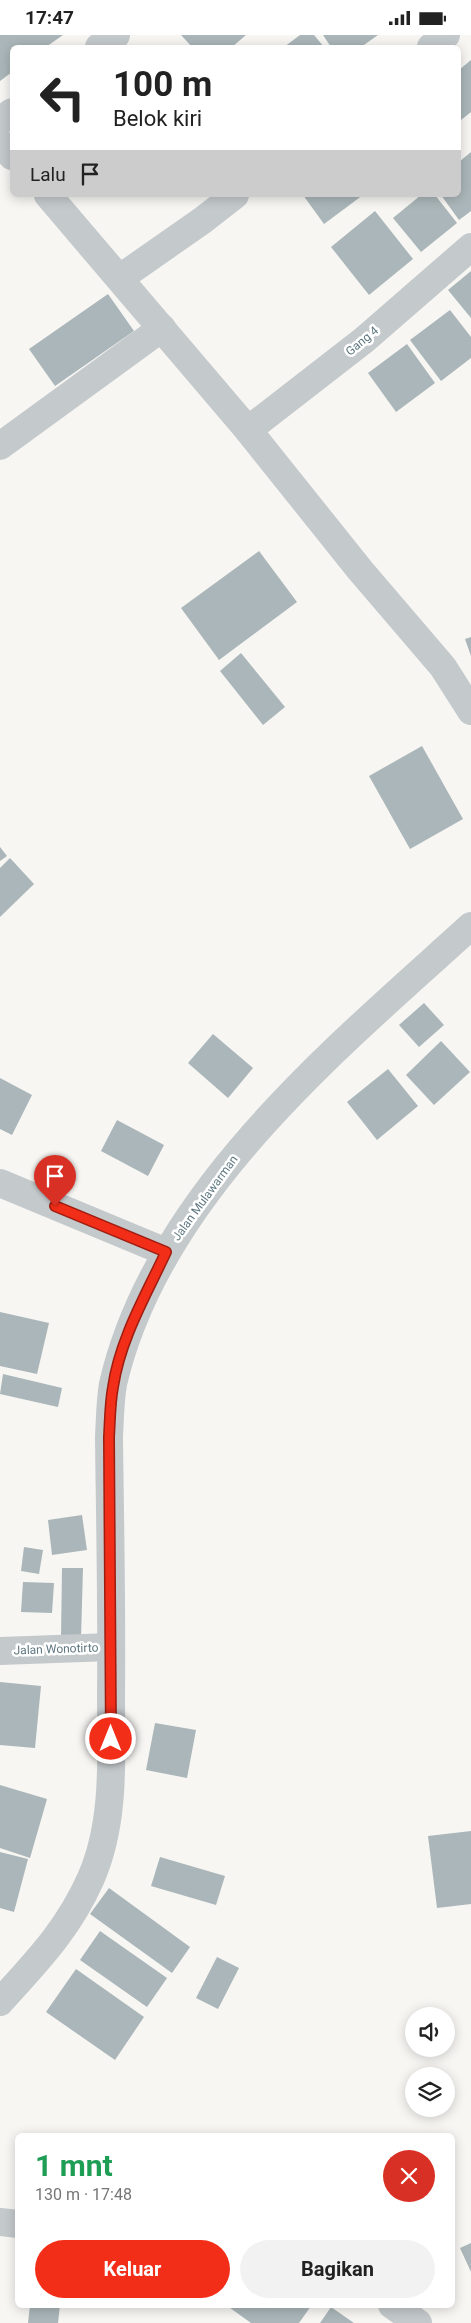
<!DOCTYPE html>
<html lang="id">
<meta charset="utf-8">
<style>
:root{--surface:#fff;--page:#f2f2f2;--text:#222;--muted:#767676;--accent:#f22d18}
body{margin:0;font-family:Roboto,sans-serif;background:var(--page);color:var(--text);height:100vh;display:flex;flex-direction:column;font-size:19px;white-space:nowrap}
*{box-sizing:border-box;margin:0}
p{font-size:16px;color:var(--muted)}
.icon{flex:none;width:28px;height:28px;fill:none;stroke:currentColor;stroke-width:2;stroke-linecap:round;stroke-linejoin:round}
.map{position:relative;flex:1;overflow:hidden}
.panel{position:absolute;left:15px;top:2098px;width:440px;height:175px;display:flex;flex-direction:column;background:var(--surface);border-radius:8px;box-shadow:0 2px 12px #0003}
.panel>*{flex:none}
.top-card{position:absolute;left:10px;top:10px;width:451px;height:152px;border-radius:8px;box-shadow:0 2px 12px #0003;background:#fff;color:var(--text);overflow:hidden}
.tools{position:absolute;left:405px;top:1972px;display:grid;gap:10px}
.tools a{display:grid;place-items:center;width:50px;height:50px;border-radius:50%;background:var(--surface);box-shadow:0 2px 12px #0003;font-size:25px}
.pin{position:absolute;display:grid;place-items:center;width:42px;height:42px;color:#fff;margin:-51px -21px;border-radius:50% 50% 50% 0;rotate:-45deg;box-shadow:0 0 5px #0007}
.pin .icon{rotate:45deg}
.me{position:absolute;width:55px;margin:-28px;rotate:0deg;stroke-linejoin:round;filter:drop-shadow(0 0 4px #0008)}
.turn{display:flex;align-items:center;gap:18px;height:105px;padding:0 20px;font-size:22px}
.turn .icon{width:65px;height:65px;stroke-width:2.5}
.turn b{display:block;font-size:35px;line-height:42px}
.then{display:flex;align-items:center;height:48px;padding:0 20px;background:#0003;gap:10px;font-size:19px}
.round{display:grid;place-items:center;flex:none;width:52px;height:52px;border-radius:26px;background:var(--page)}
.overview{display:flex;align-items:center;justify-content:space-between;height:85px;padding:0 20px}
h1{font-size:30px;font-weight:700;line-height:38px;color:#1e9e55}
.cta{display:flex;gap:10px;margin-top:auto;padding:10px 20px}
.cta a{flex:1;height:58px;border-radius:30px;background:var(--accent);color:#fff;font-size:20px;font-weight:700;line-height:58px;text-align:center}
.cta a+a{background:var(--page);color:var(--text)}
.status{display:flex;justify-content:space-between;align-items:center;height:35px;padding:0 25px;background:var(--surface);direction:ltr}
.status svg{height:14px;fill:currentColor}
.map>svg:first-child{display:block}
.building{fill:#aab6b9}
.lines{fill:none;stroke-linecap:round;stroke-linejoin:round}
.minor{stroke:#c4c9cc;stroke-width:28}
.route-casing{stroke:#9d1d10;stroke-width:12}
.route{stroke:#f22d18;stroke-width:9}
.labels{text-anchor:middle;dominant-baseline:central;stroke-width:5;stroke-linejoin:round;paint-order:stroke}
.street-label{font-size:12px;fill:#5f7781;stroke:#fff}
</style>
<div class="status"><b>17:47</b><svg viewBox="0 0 49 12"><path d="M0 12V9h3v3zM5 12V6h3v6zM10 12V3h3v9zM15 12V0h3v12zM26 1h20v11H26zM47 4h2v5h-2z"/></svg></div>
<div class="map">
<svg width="471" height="2288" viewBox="0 0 471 2288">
<rect width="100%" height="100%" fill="#f7f6f3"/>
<g class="building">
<path d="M0,0H63L46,12H12V37L0,46Z"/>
<path d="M181,0H246L232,12H192Z"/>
<path d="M300,0H314L324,12H284Z"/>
<path d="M323,0H378L361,12H331Z"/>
<path d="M471,25V77L461,85L459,82V35Z"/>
<path d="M471,117V176L459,185L441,160H459V127Z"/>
<path d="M303,160H363L324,189Z"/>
<path d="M421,160H435L457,188L421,217L393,183Z"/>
<path d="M375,176L413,224L369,260L331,212Z"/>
<path d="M471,236V283L448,255Z"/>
<path d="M108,259L134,296L55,351L29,314Z"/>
<path d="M450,275L471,302V323L441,346L410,305Z"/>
<path d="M407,309L435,348L396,377L368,338Z"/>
<path d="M259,516L297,567L219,625L181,573Z"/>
<path d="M471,602V621L465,604Z"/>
<path d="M241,618L285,672L263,690L220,636Z"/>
<path d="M422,711L463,784L410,814L369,741Z"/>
<path d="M0,812L7,821L0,826Z"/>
<path d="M10,823L34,849L0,882V833Z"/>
<path d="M424,968L444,990L419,1012L399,990Z"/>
<path d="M213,999L253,1033L228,1063L188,1028Z"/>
<path d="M441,1006L470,1037L434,1070L406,1040Z"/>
<path d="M388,1034L418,1071L377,1105L347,1067Z"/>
<path d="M0,1043L32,1060L12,1100L0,1094Z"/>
<path d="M117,1085L164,1110L148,1141L101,1116Z"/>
<path d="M0,1277L49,1288L37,1339L0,1331Z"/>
<path d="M3,1339L62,1353L58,1372L0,1359Z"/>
<path d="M82,1480L87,1515L52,1520L48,1485Z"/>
<path d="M24,1512L43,1515L39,1539L21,1536Z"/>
<path d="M62,1533H83L81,1603H61Z"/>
<path d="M23,1547L54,1548L52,1578L21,1577Z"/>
<path d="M0,1647L41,1651L35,1713L0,1710Z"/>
<path d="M155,1688L196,1695L187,1743L146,1735Z"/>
<path d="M0,1750L47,1764L30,1823L0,1813Z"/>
<path d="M471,1796V1869L437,1873L428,1801Z"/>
<path d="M0,1817L28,1824L14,1877L0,1873Z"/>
<path d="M160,1822L225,1841L216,1870L151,1851Z"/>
<path d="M109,1853L190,1912L172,1938L90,1879Z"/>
<path d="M100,1896L167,1943L147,1972L80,1925Z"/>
<path d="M217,1922L239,1933L218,1974L196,1963Z"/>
<path d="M76,1934L144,1982L115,2025L46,1977Z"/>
<path d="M471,2208V2237L460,2213Z"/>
<path d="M30,2270H60L58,2288H28Z"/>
<path d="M226,2270H310L311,2271L299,2288H251Z"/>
<path d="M331,2272L354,2288H320Z"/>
</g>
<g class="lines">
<g class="minor">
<path d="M99,12L116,0"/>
<path d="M431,12L446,0"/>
<path d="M0,86L12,77"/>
<path d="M0,108L12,121"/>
<path d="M48,160L248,395L360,535L443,632L471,676"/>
<path d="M120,243L203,185L235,160"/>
<path d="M248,395L364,305L471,212"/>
<path d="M0,411L162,293"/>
<path d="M0,1148L166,1217"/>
<path d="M0,1616L111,1612"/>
<path d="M0,1967C37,1926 68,1895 91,1843C116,1786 111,1720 111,1660C112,1574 110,1488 109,1402C110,1384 110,1366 113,1349C156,1161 334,1015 471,891"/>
<path d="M0,2187L18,2189"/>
<path d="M392,2270L418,2288"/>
</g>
</g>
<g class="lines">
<g class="route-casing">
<path id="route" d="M55,1171L166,1217C146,1260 120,1304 113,1352C110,1368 110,1385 109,1402L111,1704"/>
</g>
<use href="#route" class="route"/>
</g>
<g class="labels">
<g class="street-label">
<text transform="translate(362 306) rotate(-40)">Gang 4</text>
<text transform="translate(205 1163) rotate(-54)">Jalan Mulawarman</text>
<text transform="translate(56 1614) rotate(-2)">Jalan Wonotirto</text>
</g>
</g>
</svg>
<div class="tools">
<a><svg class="icon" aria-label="sound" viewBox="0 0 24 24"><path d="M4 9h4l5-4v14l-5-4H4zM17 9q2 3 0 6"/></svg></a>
<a><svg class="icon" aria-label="layers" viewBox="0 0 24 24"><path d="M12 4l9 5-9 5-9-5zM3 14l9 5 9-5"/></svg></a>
</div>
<div class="pin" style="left:55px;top:1171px;background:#d93025"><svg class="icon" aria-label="arrive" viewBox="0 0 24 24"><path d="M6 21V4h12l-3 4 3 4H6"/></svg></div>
<svg class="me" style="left:111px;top:1704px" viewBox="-20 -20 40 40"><circle r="17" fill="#f22d18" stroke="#fff" stroke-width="3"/><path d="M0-11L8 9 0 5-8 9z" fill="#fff"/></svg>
<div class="top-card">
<div class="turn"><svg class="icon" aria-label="left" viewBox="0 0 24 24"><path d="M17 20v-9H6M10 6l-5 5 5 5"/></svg><div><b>100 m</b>Belok kiri</div></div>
<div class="then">Lalu<svg class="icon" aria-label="arrive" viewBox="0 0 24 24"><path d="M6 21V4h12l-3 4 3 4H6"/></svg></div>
</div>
<section class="panel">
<div class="overview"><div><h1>1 mnt</h1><p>130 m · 17:48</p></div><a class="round" style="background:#d93025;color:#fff"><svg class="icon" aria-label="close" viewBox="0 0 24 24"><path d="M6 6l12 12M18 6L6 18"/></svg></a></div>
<div class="cta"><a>Keluar</a><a>Bagikan</a></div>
</section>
</div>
